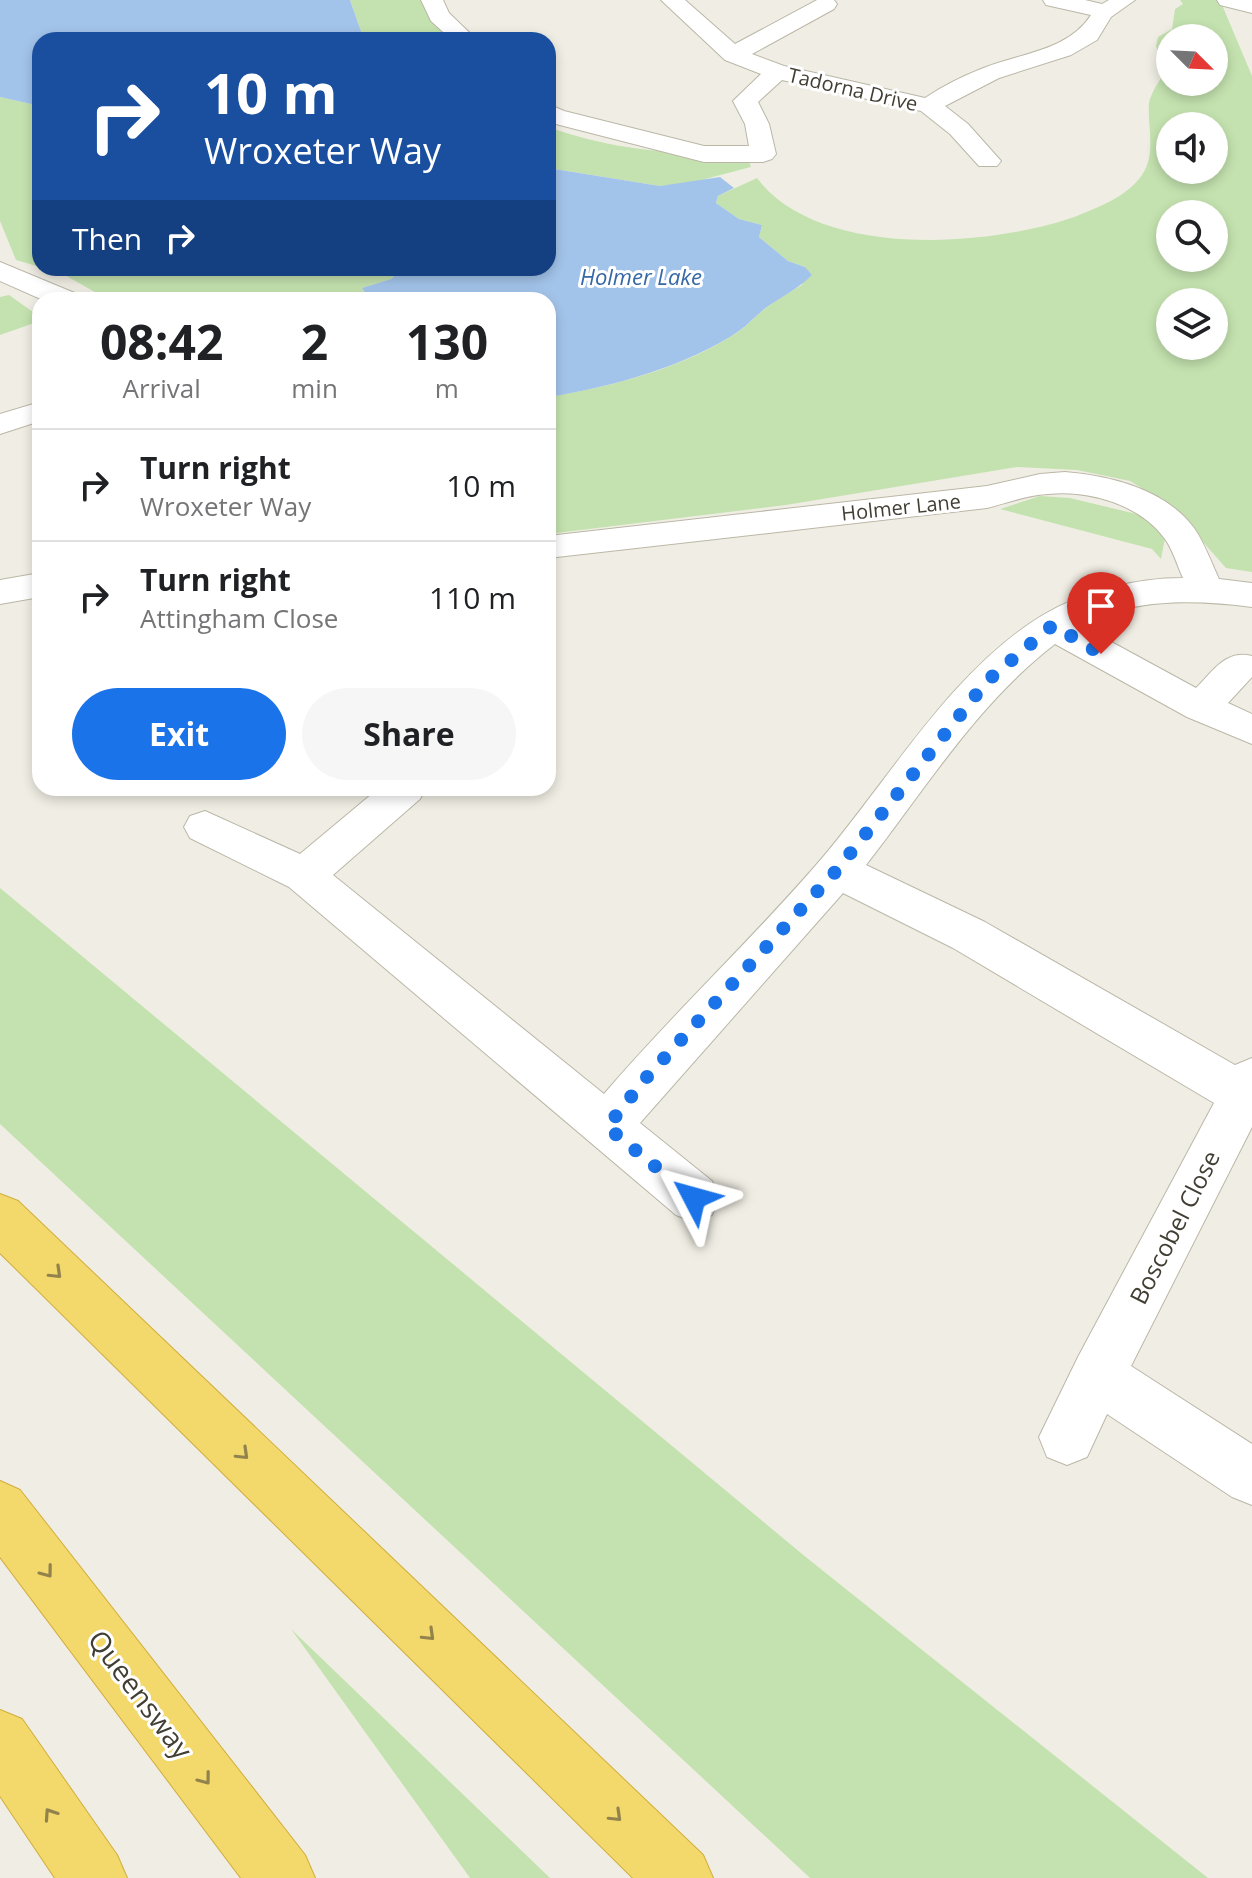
<!DOCTYPE html>
<style>
:root{--surface:#fff;--page:#f6f6f6;--text:#202124;--muted:#757577;--line:#e0e0e0;--accent:#1a73e8}
body{margin:0;font-family:"Open Sans",sans-serif;background:var(--page);color:var(--text);height:100vh;display:flex;flex-direction:column;font-size:30px;white-space:nowrap}
*{box-sizing:border-box;margin:0}
p{font-size:26px;color:var(--muted)}
.icon{flex:none;width:44px;height:44px;fill:none;stroke:currentColor;stroke-width:2;stroke-linecap:round;stroke-linejoin:round}
.map{position:relative;flex:1;overflow:hidden}
.panel{position:absolute;left:32px;top:292px;width:524px;height:504px;display:flex;flex-direction:column;background:var(--surface);border-radius:24px;box-shadow:0 4px 12px #0003}
.panel>*{flex:none}
.banner{position:absolute;left:32px;top:32px;width:524px;height:244px;border-radius:24px;box-shadow:0 4px 12px #0003;background:#1a4fa0;color:#fff;overflow:hidden}
.needle{width:52px;rotate:114deg}
.buttons{position:absolute;left:1156px;top:24px;display:grid;gap:16px}
.buttons a{display:grid;place-items:center;width:72px;height:72px;border-radius:50%;background:var(--surface);box-shadow:0 4px 12px #0003;font-size:40px}
.pin{position:absolute;display:grid;place-items:center;width:68px;height:68px;color:#fff;margin:-82px -34px;border-radius:50% 50% 50% 0;rotate:-45deg;box-shadow:0 0 8px #0007}
.pin .icon{rotate:45deg}
.me{position:absolute;width:88px;margin:-44px;rotate:309deg;stroke-linejoin:round;filter:drop-shadow(0 0 6px #0008)}
.turn{display:flex;align-items:center;gap:28px;height:168px;padding:0 40px;font-size:36px}
.turn .icon{width:104px;height:104px;stroke-width:2.5}
.turn b{display:block;font-size:56px;line-height:68px}
.then{display:flex;align-items:center;height:76px;padding:0 40px;background:#0003;gap:16px;font-size:30px}
.eta{display:flex;justify-content:space-evenly;align-items:center;height:136px;text-align:center}
.eta b{font-size:48px;font-weight:700;line-height:56px}
.button{display:flex;gap:16px;margin-top:auto;padding:16px 40px}
.button a{flex:1;height:92px;border-radius:48px;background:var(--accent);color:#fff;font-size:32px;font-weight:700;line-height:92px;text-align:center}
.button a+a{background:var(--page);color:var(--text)}
ul{padding:0;list-style:none}
li{display:flex;align-items:center;gap:24px;height:112px;padding:0 40px;border-top:2px solid var(--line)}
li div{flex:1}
li b{display:block;font-size:30px}
li em{font-style:normal}
.map>svg:first-child{display:block}
.green{fill:#c4e2af;fill-rule:evenodd}
.water{fill:#a3c4ea}
.lines{fill:none;stroke-linecap:round;stroke-linejoin:round}
.minor-casing{stroke:#bbb7a7;stroke-width:2}
.highway-casing{stroke:#d1ae3d;stroke-width:2}
.minor{fill:#fff;fill-rule:evenodd}
.highway{fill:#f3d86c;fill-rule:evenodd}
.oneway{stroke:#92834d}
.route{stroke:#1a73e8;stroke-width:14;stroke-dasharray:0 25.2}
.labels{text-anchor:middle;dominant-baseline:central;stroke-width:6;stroke-linejoin:round;paint-order:stroke}
.far-street-label{font-size:20px;fill:#423e34;stroke:#fff}
.far-water-label{font-size:22px;font-style:italic;fill:#3668a5;stroke:#fff}
.street-label{font-size:24px;fill:#423e34;stroke:#fff}
.near-street-label{font-size:28px;fill:#423e34;stroke:#fff}
</style>
<div class="map">
<svg width="1252" height="1878" viewBox="0 0 1252 1878">
<rect width="100%" height="100%" fill="#f0eee4"/>
<g class="green">
<path d="M350,0H420L454,40H364Z"/>
<path d="M1180,0H1220L1252,76V572L1226,568L1172,507L1130,481L1077,470L1017,467L786,505L548,534V397C611,387 684,368 738,332C748,325 756,315 766,308C778,299 790,292 802,285L805,267L788,261L759,237L762,225L739,219L716,203L718,196L757,178C819,260 991,247 1077,216C1099,207 1123,198 1139,179C1158,156 1147,130 1149,103C1151,92 1160,80 1166,71L1156,46L1158,37L1172,29L1175,9L1183,4ZM1170,38H1214V82H1170ZM1170,126H1214V170H1170ZM1170,214H1214V258H1170ZM1170,302H1214V346H1170Z"/>
<path d="M0,97L40,106V267L16,260L0,221Z"/>
<path d="M548,127C613,150 677,156 746,152L751,167L686,184L660,186L548,168Z"/>
<path d="M44,268H399L400,271L391,279L362,288L370,300H109L63,274Z"/>
<path d="M9,295L40,317V321L0,335V297Z"/>
<path d="M1040,496L1070,498L1149,517L1165,538L1161,559L1152,549L1000,509Z"/>
<path d="M0,888L807,1558L1208,1878H810L0,1124Z"/>
<path d="M291,1629L550,1878H470Z"/>
</g>
<g class="water">
<path d="M0,0H350L364,40H40V106L0,97Z"/>
<path d="M548,168L660,186L720,177L734,188L718,196L716,203L739,219L762,225L759,237L788,261L805,267L812,275C799,288 783,296 767,307C757,314 749,324 739,331C688,366 608,388 548,397V300H370L362,288L391,279L400,271L399,268H548Z"/>
</g>
<g class="lines">
<g class="minor-casing">
<g id="minor">
<path d="M421,0H443L449,13L477,40H452L431,21Z"/>
<path d="M661,0H685L735,44L817,0H834L837,4L834,9L752,54L784,66L925,98C943,86 961,77 981,69C1019,53 1067,52 1091,15L1046,5L1043,0H1085L1102,4L1109,0H1135L1111,17L1097,40L1071,55L999,78L945,106L968,124L1001,161L997,166H979L950,134L921,111L782,80L758,102L769,124L776,154L772,159L763,162H704L548,122V104L564,111L704,146H749L745,124L733,101L761,74L725,60Z"/>
<path d="M1217,0H1252V13L1220,5Z"/>
<path d="M0,262L77,294L82,300H43L0,281Z"/>
<path d="M40,402V421L0,434V414Z"/>
<path d="M1065,472C1111,476 1165,489 1194,528C1205,544 1211,562 1219,579L1252,583V607C1196,600 1132,597 1082,626L1196,688C1213,671 1226,649 1252,656V677L1228,703L1252,714V744L1187,717L1055,644C977,704 926,788 866,865L985,922L1235,1065L1252,1058V1127L1131,1366L1252,1444V1505L1232,1497L1107,1414L1087,1457L1067,1465L1047,1457L1039,1437L1078,1357L1214,1103L953,948L843,893L640,1123L712,1181L719,1198L712,1215L694,1222L676,1215L289,887L190,838L184,827L190,816L205,811L300,854L379,788H426L420,799L333,875L604,1094C674,1012 753,939 823,857C890,778 953,669 1043,615C1084,591 1135,578 1183,578C1177,565 1173,550 1165,539C1140,504 1088,490 1048,494C1027,495 1007,503 987,508L548,558V536L987,486L1040,474Z"/>
<path d="M40,573V597L0,604V580Z"/>
</g>
</g>
<g class="highway-casing">
<g id="highway">
<path d="M0,1194L18,1201L703,1855L713,1878H633L0,1253Z"/>
<path d="M0,1481L20,1490L305,1855L315,1878H241L0,1557Z"/>
<path d="M0,1710L22,1719L117,1855L127,1878H55L0,1796Z"/>
</g>
</g>
<use href="#minor" class="minor"/>
<use href="#highway" class="highway"/>
</g>
<defs><path id="oneway-chevron" d="M-2-3.5L2.5 0L-2 3.5" fill="none" stroke-width="1.6" stroke-linecap="round" stroke-linejoin="round" transform="scale(2)"/></defs>
<g class="oneway">
<use href="#oneway-chevron" transform="translate(56 1273) rotate(44)"/>
<use href="#oneway-chevron" transform="translate(243 1454) rotate(44)"/>
<use href="#oneway-chevron" transform="translate(47 1572) rotate(53)"/>
<use href="#oneway-chevron" transform="translate(429 1635) rotate(44)"/>
<use href="#oneway-chevron" transform="translate(205 1779) rotate(53)"/>
<use href="#oneway-chevron" transform="translate(50 1814) rotate(-124)"/>
<use href="#oneway-chevron" transform="translate(616 1816) rotate(44)"/>
</g>
<g class="lines">
<path class="route" d="M694,1198L607,1127L646,1078L837,870L987,681L1053,625L1101,654"/>
</g>
<g class="labels">
<g class="far-street-label">
<text transform="translate(853 89) rotate(13)">Tadorna Drive</text>
<text transform="translate(901 507) rotate(-6)">Holmer Lane</text>
</g>
<g class="far-water-label">
<text x="641" y="276">Holmer Lake</text>
</g>
<g class="street-label">
<text transform="translate(1174 1227) rotate(-63)">Boscobel Close</text>
</g>
<g class="near-street-label">
<text transform="translate(141 1694) rotate(53)">Queensway</text>
</g>
</g>
</svg>
<div class="buttons">
<a><svg class="needle" viewBox="-14 -14 28 28"><path d="M0-13l5 13h-10z" fill="#e53935"/><path d="M0 13l5-13h-10z" fill="#757577"/></svg></a>
<a><svg class="icon" aria-label="sound" viewBox="0 0 24 24"><path d="M4 9h4l5-4v14l-5-4H4zM17 9q2 3 0 6"/></svg></a>
<a><svg class="icon" aria-label="search" viewBox="0 0 24 24"><circle cx="10" cy="10" r="6"/><path d="M15 15l6 6"/></svg></a>
<a><svg class="icon" aria-label="layers" viewBox="0 0 24 24"><path d="M12 4l9 5-9 5-9-5zM3 14l9 5 9-5"/></svg></a>
</div>
<div class="pin" style="left:1101px;top:654px;background:#d93025"><svg class="icon" aria-label="arrive" viewBox="0 0 24 24"><path d="M6 21V4h12l-3 4 3 4H6"/></svg></div>
<svg class="me" style="left:694px;top:1198px" viewBox="-20 -20 40 40"><path d="M0-17L14 15 0 8-14 15z" fill="#1a73e8" stroke="#fff" stroke-width="4"/></svg>
<div class="banner">
<div class="turn"><svg class="icon" aria-label="right" viewBox="0 0 24 24"><path d="M7 20v-9h11M14 6l5 5-5 5"/></svg><div><b>10 m</b>Wroxeter Way</div></div>
<div class="then">Then<svg class="icon" aria-label="right" viewBox="0 0 24 24"><path d="M7 20v-9h11M14 6l5 5-5 5"/></svg></div>
</div>
<section class="panel">
<div class="eta">
<div><b>08:42</b><p>Arrival</p></div>
<div><b>2</b><p>min</p></div>
<div><b>130</b><p>m</p></div>
</div>
<ul>
<li><svg class="icon" aria-label="right" viewBox="0 0 24 24"><path d="M7 20v-9h11M14 6l5 5-5 5"/></svg><div><b>Turn right</b><p>Wroxeter Way</p></div><em>10 m</em></li>
<li><svg class="icon" aria-label="right" viewBox="0 0 24 24"><path d="M7 20v-9h11M14 6l5 5-5 5"/></svg><div><b>Turn right</b><p>Attingham Close</p></div><em>110 m</em></li>
</ul>
<div class="button"><a>Exit</a><a>Share</a></div>
</section>
</div>
